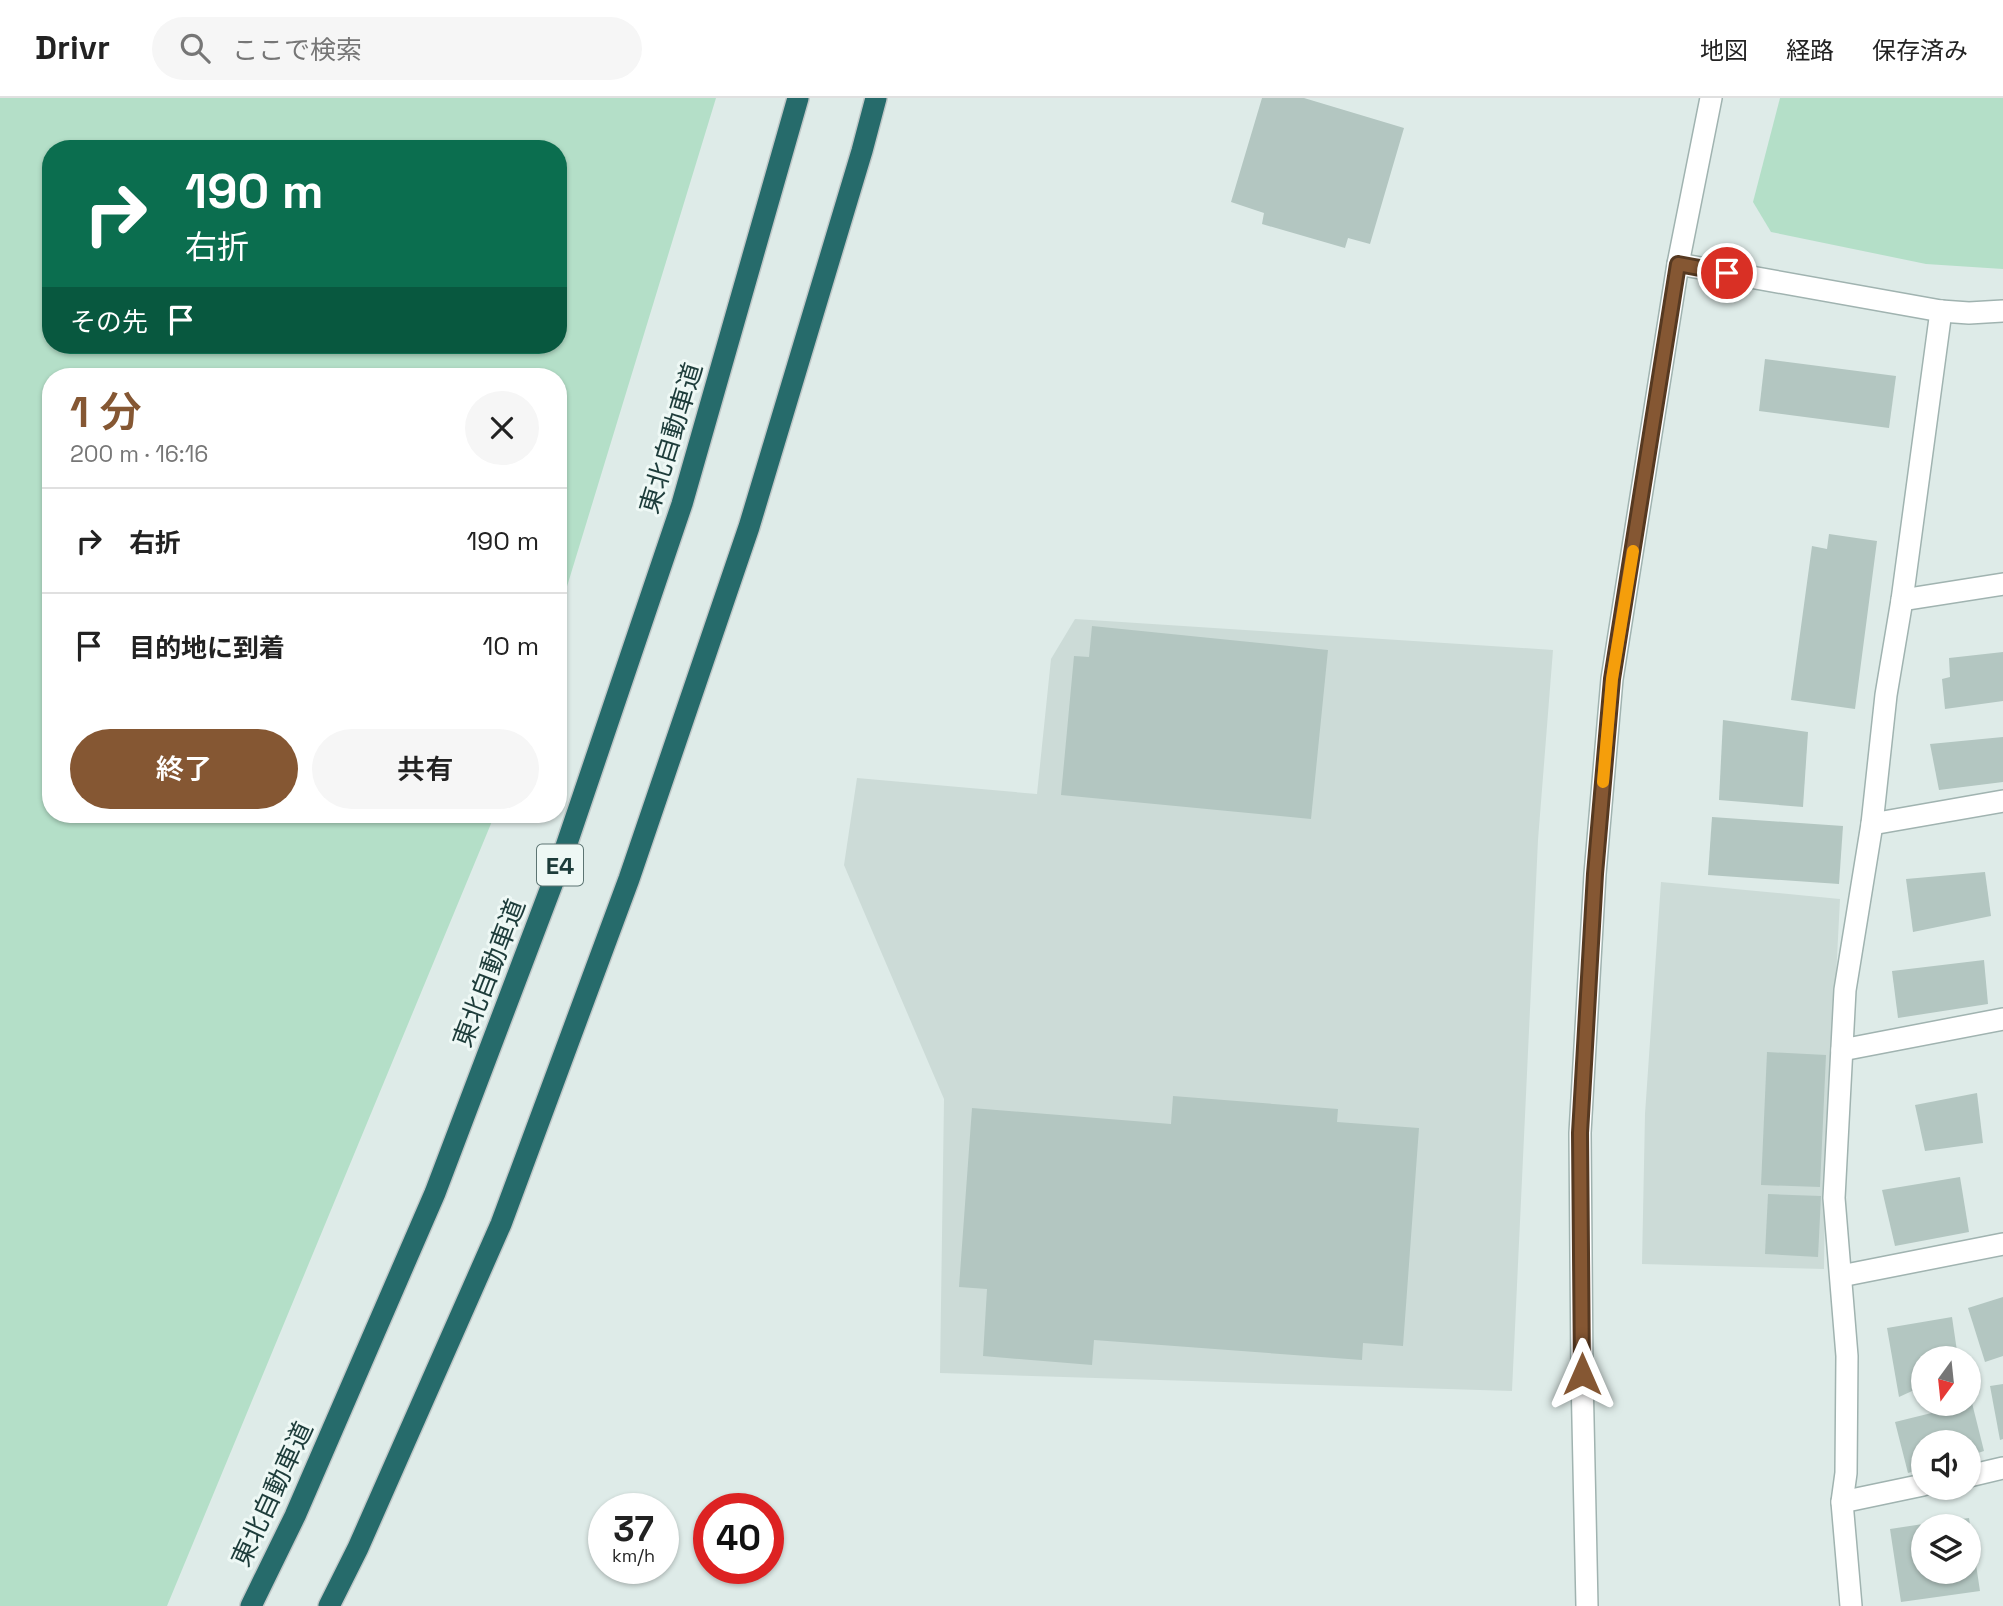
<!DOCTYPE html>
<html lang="ja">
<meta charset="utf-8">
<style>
:root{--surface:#fff;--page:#f6f6f6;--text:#222;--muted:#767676;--line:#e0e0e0;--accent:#855733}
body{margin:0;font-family:"Space Grotesk","Noto Sans JP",sans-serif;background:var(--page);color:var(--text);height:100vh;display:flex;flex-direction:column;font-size:26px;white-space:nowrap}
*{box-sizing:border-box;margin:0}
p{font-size:23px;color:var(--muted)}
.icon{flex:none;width:38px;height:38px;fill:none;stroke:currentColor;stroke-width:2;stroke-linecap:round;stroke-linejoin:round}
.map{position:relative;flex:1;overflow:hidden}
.side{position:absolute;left:42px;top:270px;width:525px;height:455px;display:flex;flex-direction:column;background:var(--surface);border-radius:28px;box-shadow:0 2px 5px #0004}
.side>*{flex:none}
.top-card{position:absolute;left:42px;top:42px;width:525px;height:214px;border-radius:28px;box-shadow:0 2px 5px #0004;background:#0b6e4f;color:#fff;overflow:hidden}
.needle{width:46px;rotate:195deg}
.fabs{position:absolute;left:1911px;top:1248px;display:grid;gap:14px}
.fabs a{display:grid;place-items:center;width:70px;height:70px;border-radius:50%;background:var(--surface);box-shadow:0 2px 5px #0004;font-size:35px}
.speed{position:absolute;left:588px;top:1395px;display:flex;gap:14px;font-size:35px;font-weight:700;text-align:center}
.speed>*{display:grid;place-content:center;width:91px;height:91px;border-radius:50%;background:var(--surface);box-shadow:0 2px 5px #0004;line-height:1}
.speed small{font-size:18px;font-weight:400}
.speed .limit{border:10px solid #d22;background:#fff;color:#111}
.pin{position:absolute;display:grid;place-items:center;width:60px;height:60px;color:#fff;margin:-30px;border:4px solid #fff;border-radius:50%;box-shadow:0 2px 7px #0007}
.me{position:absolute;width:77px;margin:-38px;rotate:0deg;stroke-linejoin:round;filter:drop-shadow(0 0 5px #0008)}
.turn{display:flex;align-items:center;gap:24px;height:147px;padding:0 28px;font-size:32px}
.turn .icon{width:91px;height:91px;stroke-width:2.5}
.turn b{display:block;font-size:49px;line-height:60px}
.then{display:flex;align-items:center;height:66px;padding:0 28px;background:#0003;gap:14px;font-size:26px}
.round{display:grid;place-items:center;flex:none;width:74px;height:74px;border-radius:37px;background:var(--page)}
.head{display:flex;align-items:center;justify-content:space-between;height:119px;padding:0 28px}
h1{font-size:42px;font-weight:600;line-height:52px;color:var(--accent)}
.primary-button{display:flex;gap:14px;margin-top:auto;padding:14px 28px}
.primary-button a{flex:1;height:80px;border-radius:42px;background:var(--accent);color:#fff;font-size:28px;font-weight:600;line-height:80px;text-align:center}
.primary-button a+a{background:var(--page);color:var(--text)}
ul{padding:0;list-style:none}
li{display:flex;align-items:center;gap:21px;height:105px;padding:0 28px;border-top:2px solid var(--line)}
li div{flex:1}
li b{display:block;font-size:26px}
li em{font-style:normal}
header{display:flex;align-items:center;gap:42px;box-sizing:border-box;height:98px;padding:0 35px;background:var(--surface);border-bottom:2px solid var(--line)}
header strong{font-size:33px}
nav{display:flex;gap:38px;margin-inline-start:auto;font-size:24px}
.search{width:490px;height:63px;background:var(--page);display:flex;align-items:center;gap:18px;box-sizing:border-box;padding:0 24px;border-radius:38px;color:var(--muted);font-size:26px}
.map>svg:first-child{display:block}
.built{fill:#ccdbd7}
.green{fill:#b4dfc8;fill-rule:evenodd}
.building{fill:#b3c6c1}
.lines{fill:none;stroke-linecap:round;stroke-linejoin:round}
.minor-casing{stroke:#a0b3b0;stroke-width:24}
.tertiary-casing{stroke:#a0b3b0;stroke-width:24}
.motorway-casing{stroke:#c0c8c8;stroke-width:24}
.minor{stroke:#fff;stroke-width:21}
.tertiary{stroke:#fff;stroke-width:21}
.motorway{stroke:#266b6b;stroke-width:21}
.route-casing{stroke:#563921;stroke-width:18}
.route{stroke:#855733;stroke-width:12}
.slow{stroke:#f59e0b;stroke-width:12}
.labels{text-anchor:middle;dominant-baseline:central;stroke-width:6;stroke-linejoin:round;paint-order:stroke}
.shield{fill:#eef8f5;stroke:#5c7472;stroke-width:2}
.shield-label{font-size:24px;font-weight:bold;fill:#1d3c3a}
.street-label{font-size:26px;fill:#1d3c3a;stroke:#eef8f5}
</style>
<header>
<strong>Drivr</strong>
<div class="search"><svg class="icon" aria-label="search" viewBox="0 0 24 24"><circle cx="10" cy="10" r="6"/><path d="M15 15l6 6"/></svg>ここで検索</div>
<nav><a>地図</a><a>経路</a><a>保存済み</a></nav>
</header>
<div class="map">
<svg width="2003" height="1508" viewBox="0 0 2003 1508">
<rect width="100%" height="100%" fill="#deebe8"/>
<g class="built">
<path d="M1075,521L1553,552L1538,742L1512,1293L940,1275L944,1001L844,767L857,680L1037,696L1051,561Z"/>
<path d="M1661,784L1840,801L1825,1094L1824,1171L1642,1166L1645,1016Z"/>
</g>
<g class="green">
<path d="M0,0H716L558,518V278H51V716H495L167,1508H0ZM51,51H558V247H51Z"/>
<path d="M1780,0H2003V171L1926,166L1771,134L1753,104Z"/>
</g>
<g class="building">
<path d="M1262,0H1304L1404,30L1370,146L1348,140L1345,150L1262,126L1264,115L1231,104Z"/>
<path d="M1765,261L1896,278L1889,330L1759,313Z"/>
<path d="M1829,436L1877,443L1855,611L1791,602L1812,448L1827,451Z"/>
<path d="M1092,528L1328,552L1311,721L1061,697L1074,558L1089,559Z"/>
<path d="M2003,554V603L1945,611L1942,581L1950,579L1949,560Z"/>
<path d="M1723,622L1808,634L1803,709L1719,702Z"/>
<path d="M2003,639V684L1939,692L1930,646Z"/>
<path d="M1712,719L1843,728L1839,786L1708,777Z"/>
<path d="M1985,774L1991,818L1913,834L1906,781Z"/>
<path d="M1984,862L1988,906L1898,920L1892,873Z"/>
<path d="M1767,954L1826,957L1820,1089L1761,1087Z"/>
<path d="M1977,995L1983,1045L1925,1053L1915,1007Z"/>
<path d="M1173,998L1338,1011L1337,1024L1419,1030L1403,1248L1363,1245L1362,1262L1094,1242L1092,1267L983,1258L987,1191L959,1189L972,1010L1171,1026Z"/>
<path d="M1960,1079L1969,1134L1895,1148L1882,1092Z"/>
<path d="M1768,1096L1821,1098L1818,1159L1765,1156Z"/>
<path d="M2003,1199V1258L1985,1264L1968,1210Z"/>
<path d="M1952,1219L1958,1260H1923V1288L1899,1299L1887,1230Z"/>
<path d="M2003,1286V1341L2000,1342L1990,1288Z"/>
<path d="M1972,1305L1984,1353L1969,1358V1344H1923V1371L1908,1375L1895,1324Z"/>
<path d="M1969,1420L1980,1493L1901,1504L1890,1431L1923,1426V1474H1969V1428H1924V1426Z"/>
</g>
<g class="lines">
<g class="minor-casing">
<g id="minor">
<path d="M1902,502L2003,486"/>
<path d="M1872,726L2003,703"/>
<path d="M1842,952L2003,921"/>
<path d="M1841,1178L2003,1146"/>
<path d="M1969,1378L2003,1370"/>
<path d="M1842,1404L1923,1387"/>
<path d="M1851,1508L1842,1404L1846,1375L1847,1258L1834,1100L1845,892L1872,726L1886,597L1902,502L1941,213"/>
</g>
</g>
<g class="tertiary-casing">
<g id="tertiary">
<path d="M1678,166L1941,213L1969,215L2003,213"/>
<path d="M1587,1508L1582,1276L1580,1035L1595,776L1612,581L1678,166L1711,0"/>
</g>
</g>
<g class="motorway-casing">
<g id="motorway">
<path d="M251,1508L295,1418L435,1095L561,763L682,406L798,0"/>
<path d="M329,1508L358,1450L501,1126L629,781L749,429L862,53L876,0"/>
</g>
</g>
<use href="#minor" class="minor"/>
<use href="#tertiary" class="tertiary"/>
<use href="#motorway" class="motorway"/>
</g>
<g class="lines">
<g class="route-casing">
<path id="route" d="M1582,1276L1580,1035L1595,776L1612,581L1678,166L1727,175"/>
</g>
<use href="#route" class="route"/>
<path class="slow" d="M1603,684L1612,581L1633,453"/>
</g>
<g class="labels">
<rect class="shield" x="537" y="746.5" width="46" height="41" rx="5"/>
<g class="shield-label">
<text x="560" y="767">E4</text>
</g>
<g class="street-label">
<text transform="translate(671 340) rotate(-73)">東北自動車道</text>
<text transform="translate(489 875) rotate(-69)">東北自動車道</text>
<text transform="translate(272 1396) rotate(-65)">東北自動車道</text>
</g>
</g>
</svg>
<div class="fabs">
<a><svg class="needle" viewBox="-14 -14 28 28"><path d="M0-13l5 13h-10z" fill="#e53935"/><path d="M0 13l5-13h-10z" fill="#767676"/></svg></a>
<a><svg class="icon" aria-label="sound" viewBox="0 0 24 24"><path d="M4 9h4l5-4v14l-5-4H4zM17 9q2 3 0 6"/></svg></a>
<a><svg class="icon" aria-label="layers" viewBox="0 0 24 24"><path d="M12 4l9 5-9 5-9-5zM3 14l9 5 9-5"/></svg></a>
</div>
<div class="speed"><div>37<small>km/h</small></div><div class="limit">40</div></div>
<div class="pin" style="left:1727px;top:175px;background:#d93025"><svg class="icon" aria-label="arrive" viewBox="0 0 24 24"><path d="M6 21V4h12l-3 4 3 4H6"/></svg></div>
<svg class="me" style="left:1582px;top:1276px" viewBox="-20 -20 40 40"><path d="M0-17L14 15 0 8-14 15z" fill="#855733" stroke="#fff" stroke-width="4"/></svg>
<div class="top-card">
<div class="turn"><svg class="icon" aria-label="right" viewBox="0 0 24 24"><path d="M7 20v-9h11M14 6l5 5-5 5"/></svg><div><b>190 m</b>右折</div></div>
<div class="then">その先<svg class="icon" aria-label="arrive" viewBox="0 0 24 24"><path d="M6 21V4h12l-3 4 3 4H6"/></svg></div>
</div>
<section class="side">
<div class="head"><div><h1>1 分</h1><p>200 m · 16:16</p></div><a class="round"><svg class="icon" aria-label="close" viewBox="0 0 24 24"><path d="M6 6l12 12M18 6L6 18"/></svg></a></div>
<ul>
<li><svg class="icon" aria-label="right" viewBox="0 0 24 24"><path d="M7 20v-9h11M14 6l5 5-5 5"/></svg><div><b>右折</b></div><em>190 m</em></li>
<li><svg class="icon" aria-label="arrive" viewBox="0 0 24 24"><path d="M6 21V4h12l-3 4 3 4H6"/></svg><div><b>目的地に到着</b></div><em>10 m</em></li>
</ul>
<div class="primary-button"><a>終了</a><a>共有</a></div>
</section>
</div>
